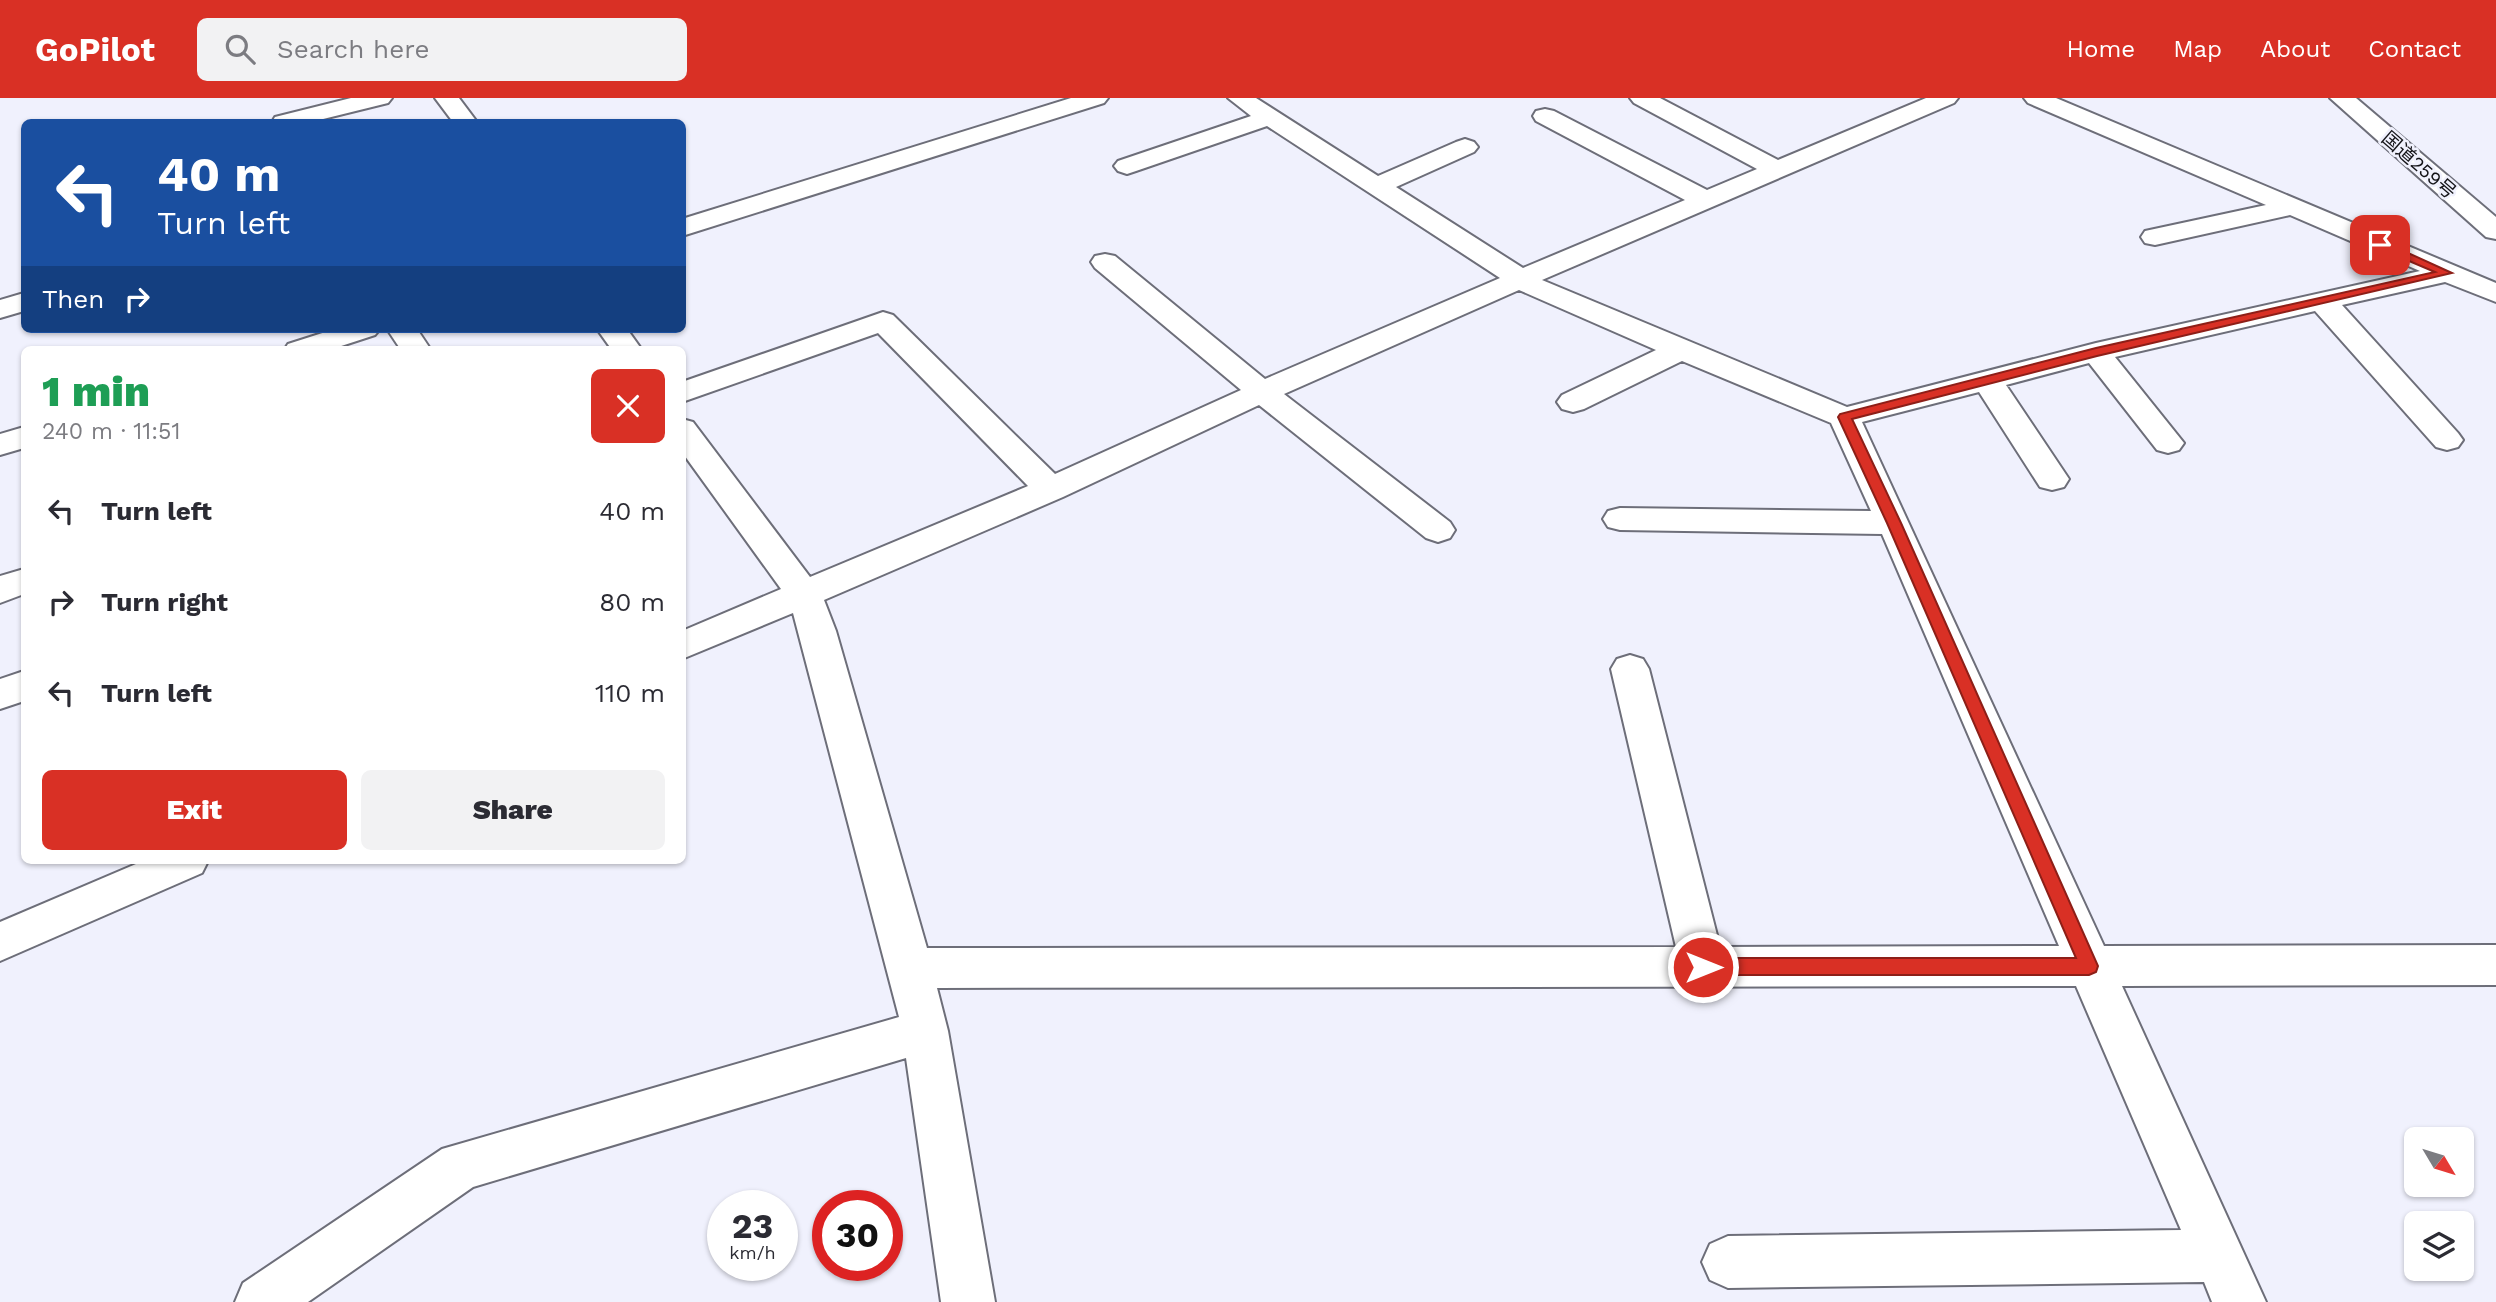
<!DOCTYPE html>
<meta charset="utf-8">
<style>
:root{--surface:#fff;--page:#f2f2f3;--text:#2b2b33;--muted:#7c7c81;--accent:#d93025}
body{margin:0;font-family:"Work Sans","Noto Sans JP",sans-serif;background:var(--page);color:var(--text);height:100vh;display:flex;flex-direction:column;font-size:26px;white-space:nowrap}
*{box-sizing:border-box;margin:0}
p{font-size:23px;color:var(--muted)}
.icon{flex:none;width:38px;height:38px;fill:none;stroke:currentColor;stroke-width:2;stroke-linecap:round;stroke-linejoin:round}
.map{position:relative;flex:1;overflow:hidden}
.side{position:absolute;left:21px;top:248px;width:665px;height:518px;display:flex;flex-direction:column;background:var(--surface);border-radius:10px;box-shadow:0 2px 5px #0004}
.side>*{flex:none}
.guide{position:absolute;left:21px;top:21px;width:665px;height:214px;border-radius:10px;box-shadow:0 2px 5px #0004;background:#1a4fa0;color:#fff;overflow:hidden}
.needle{width:46px;rotate:128deg}
.tools{position:absolute;left:2404px;top:1029px;display:grid;gap:14px}
.tools a{display:grid;place-items:center;width:70px;height:70px;border-radius:10px;background:var(--surface);box-shadow:0 2px 5px #0004;font-size:35px}
.speed{position:absolute;left:707px;top:1092px;display:flex;gap:14px;font-size:35px;font-weight:700;text-align:center}
.speed>*{display:grid;place-content:center;width:91px;height:91px;border-radius:50%;background:var(--surface);box-shadow:0 2px 5px #0004;line-height:1}
.speed small{font-size:18px;font-weight:400}
.speed .limit{border:10px solid #d22;background:#fff;color:#111}
.pin{position:absolute;display:grid;place-items:center;width:60px;height:60px;color:#fff;margin:-30px;border-radius:14px;box-shadow:0 4px 10px #0006}
.me{position:absolute;width:77px;margin:-38px;rotate:90deg;stroke-linejoin:round;filter:drop-shadow(0 0 5px #0008)}
.turn{display:flex;align-items:center;gap:24px;height:147px;padding:0 21px;font-size:32px}
.turn .icon{width:91px;height:91px;stroke-width:2.5}
.turn b{display:block;font-size:49px;line-height:60px}
.then{display:flex;align-items:center;height:66px;padding:0 21px;background:#0003;gap:14px;font-size:26px}
.round{display:grid;place-items:center;flex:none;width:74px;height:74px;border-radius:10px;background:var(--page)}
.headline{display:flex;align-items:center;justify-content:space-between;height:119px;padding:0 21px}
h1{font-size:42px;font-weight:800;line-height:52px;color:#1e9e55}
.primary-button{display:flex;gap:14px;margin-top:auto;padding:14px 21px}
.primary-button a{flex:1;height:80px;border-radius:10px;background:var(--accent);color:#fff;font-size:28px;font-weight:800;line-height:80px;text-align:center}
.primary-button a+a{background:var(--page);color:var(--text)}
ul{padding:0;list-style:none}
li{display:flex;align-items:center;gap:21px;height:91px;padding:0 21px}
li div{flex:1}
li b{display:block;font-size:26px}
li em{font-style:normal}
header{display:flex;align-items:center;gap:42px;box-sizing:border-box;height:98px;padding:0 35px;background:var(--accent);color:#fff}
header strong{font-size:33px}
nav{display:flex;gap:38px;margin-inline-start:auto;font-size:24px}
.search{width:490px;height:63px;background:var(--page);display:flex;align-items:center;gap:18px;box-sizing:border-box;padding:0 24px;border-radius:10px;color:var(--muted);font-size:26px}
.map>svg:first-child{display:block}
.lines{fill:none;stroke-linecap:round;stroke-linejoin:round}
.street-casing{stroke:#6d6e79;stroke-width:4}
.highway-casing{stroke:#6d6e79;stroke-width:4}
.street{fill:#fff;fill-rule:evenodd}
.highway{fill:#fff;fill-rule:evenodd}
.route{fill:#d93025;stroke:#8d1f18;stroke-width:2}
.labels{text-anchor:middle;dominant-baseline:central;stroke-width:5;stroke-linejoin:round;paint-order:stroke}
.far-street-label{font-size:19px;fill:#131317;stroke:#f0f1fd}
</style>
<header>
<strong>GoPilot</strong>
<div class="search"><svg class="icon" aria-label="search" viewBox="0 0 24 24"><circle cx="10" cy="10" r="6"/><path d="M15 15l6 6"/></svg>Search here</div>
<nav><a>Home</a><a>Map</a><a>About</a><a>Contact</a></nav>
</header>
<div class="map">
<svg width="2496" height="1204" viewBox="0 0 2496 1204">
<rect width="100%" height="100%" fill="#f0f1fd"/>
<g class="lines">
<g class="street-casing">
<g id="street">
<path d="M351,0H392L388,5L311,24H272L275,19Z"/>
<path d="M435,0H459L477,24H453Z"/>
<path d="M1071,0H1108L1104,5L682,138V121Z"/>
<path d="M1228,0H1256L1378,78L1456,44L1465,41L1474,44L1478,49L1474,54L1396,89L1523,170L1685,102L1536,23L1533,18L1536,13L1545,11L1554,13L1707,92L1757,71L1634,5L1630,0H1660L1778,62L1926,0H1958L1954,5L1542,182L1847,309L2096,245L2420,173L2290,117L2155,147L2145,145L2141,139L2145,133L2266,107L2028,5L2024,0H2056L2496,185V204L2445,184L2342,207L2458,335L2463,342L2458,349L2447,352L2436,349L2315,213L2115,259L2184,345L2179,352L2168,355L2157,352L2089,265L2006,287L2069,381L2064,389L2052,392L2040,389L1979,294L1862,324L2104,848L2496,847V887L2122,888L2266,1204H2212L2204,1184L1728,1190L1710,1182L1702,1164L1710,1146L1728,1138L2181,1132L2076,888L937,890L948,933L995,1204H941L906,960L473,1089L308,1204H235L243,1185L442,1051L899,919L793,515L682,561V533L781,491L682,354V321L693,324L810,479L1028,388L878,235L682,304V284L883,214L893,217L1055,376L1241,292L1095,170L1091,164L1095,158L1105,156L1115,158L1265,281L1500,180L1267,28L1136,73L1127,76L1118,73L1114,68L1118,63L1251,18ZM1519,192L1656,252L1562,297L1557,304L1562,311L1573,314L1584,311L1682,263L1831,325L1871,413L1620,410L1608,413L1603,421L1608,429L1620,432L1882,436L2059,848L1720,849L1649,571L1643,561L1630,557L1617,561L1611,571L1676,849L927,850L836,533L824,502L1063,399L1259,307L1426,440L1438,444L1450,440L1455,432L1450,424L1284,296Z"/>
<path d="M24,195V213L0,220V202Z"/>
<path d="M335,231H380L375,237L329,252H284L288,246Z"/>
<path d="M387,231H417L431,252H401Z"/>
<path d="M597,231H627L642,252H612Z"/>
<path d="M24,329V350L0,357V336Z"/>
<path d="M24,471V496L0,505V478Z"/>
<path d="M24,573V603L0,611V581Z"/>
<path d="M143,763H208L202,775L0,863V824Z"/>
</g>
</g>
<g class="highway-casing">
<path id="highway" d="M2330,0H2356L2496,119V141L2486,139Z"/>
</g>
<use href="#street" class="street"/>
<use href="#highway" class="highway"/>
</g>
<path class="route" d="M2376,144H2384L2452,175L2097,258L1852,321L1901,425L2098,868L2096,874L2089,877H1703L1697,875L1694,869L1697,863L1703,860H2076L1887,425L1838,319L1840,316L2096,250L2435,174L2376,149Z"/>
<g class="labels">
<g class="far-street-label">
<text transform="translate(2419 67) rotate(41)">国道259号</text>
</g>
</g>
</svg>
<div class="tools">
<a><svg class="needle" viewBox="-14 -14 28 28"><path d="M0-13l5 13h-10z" fill="#e53935"/><path d="M0 13l5-13h-10z" fill="#7c7c81"/></svg></a>
<a><svg class="icon" aria-label="layers" viewBox="0 0 24 24"><path d="M12 4l9 5-9 5-9-5zM3 14l9 5 9-5"/></svg></a>
</div>
<div class="speed"><div>23<small>km/h</small></div><div class="limit">30</div></div>
<div class="pin" style="left:2380px;top:147px;background:#d93025"><svg class="icon" aria-label="arrive" viewBox="0 0 24 24"><path d="M6 21V4h12l-3 4 3 4H6"/></svg></div>
<svg class="me" style="left:1703px;top:869px" viewBox="-20 -20 40 40"><circle r="17" fill="#d93025" stroke="#fff" stroke-width="3"/><path d="M0-11L8 9 0 5-8 9z" fill="#fff"/></svg>
<div class="guide">
<div class="turn"><svg class="icon" aria-label="left" viewBox="0 0 24 24"><path d="M17 20v-9H6M10 6l-5 5 5 5"/></svg><div><b>40 m</b>Turn left</div></div>
<div class="then">Then<svg class="icon" aria-label="right" viewBox="0 0 24 24"><path d="M7 20v-9h11M14 6l5 5-5 5"/></svg></div>
</div>
<section class="side">
<div class="headline"><div><h1>1 min</h1><p>240 m · 11:51</p></div><a class="round" style="background:#d93025;color:#fff"><svg class="icon" aria-label="close" viewBox="0 0 24 24"><path d="M6 6l12 12M18 6L6 18"/></svg></a></div>
<ul>
<li><svg class="icon" aria-label="left" viewBox="0 0 24 24"><path d="M17 20v-9H6M10 6l-5 5 5 5"/></svg><div><b>Turn left</b></div><em>40 m</em></li>
<li><svg class="icon" aria-label="right" viewBox="0 0 24 24"><path d="M7 20v-9h11M14 6l5 5-5 5"/></svg><div><b>Turn right</b></div><em>80 m</em></li>
<li><svg class="icon" aria-label="left" viewBox="0 0 24 24"><path d="M17 20v-9H6M10 6l-5 5 5 5"/></svg><div><b>Turn left</b></div><em>110 m</em></li>
</ul>
<div class="primary-button"><a>Exit</a><a>Share</a></div>
</section>
</div>
